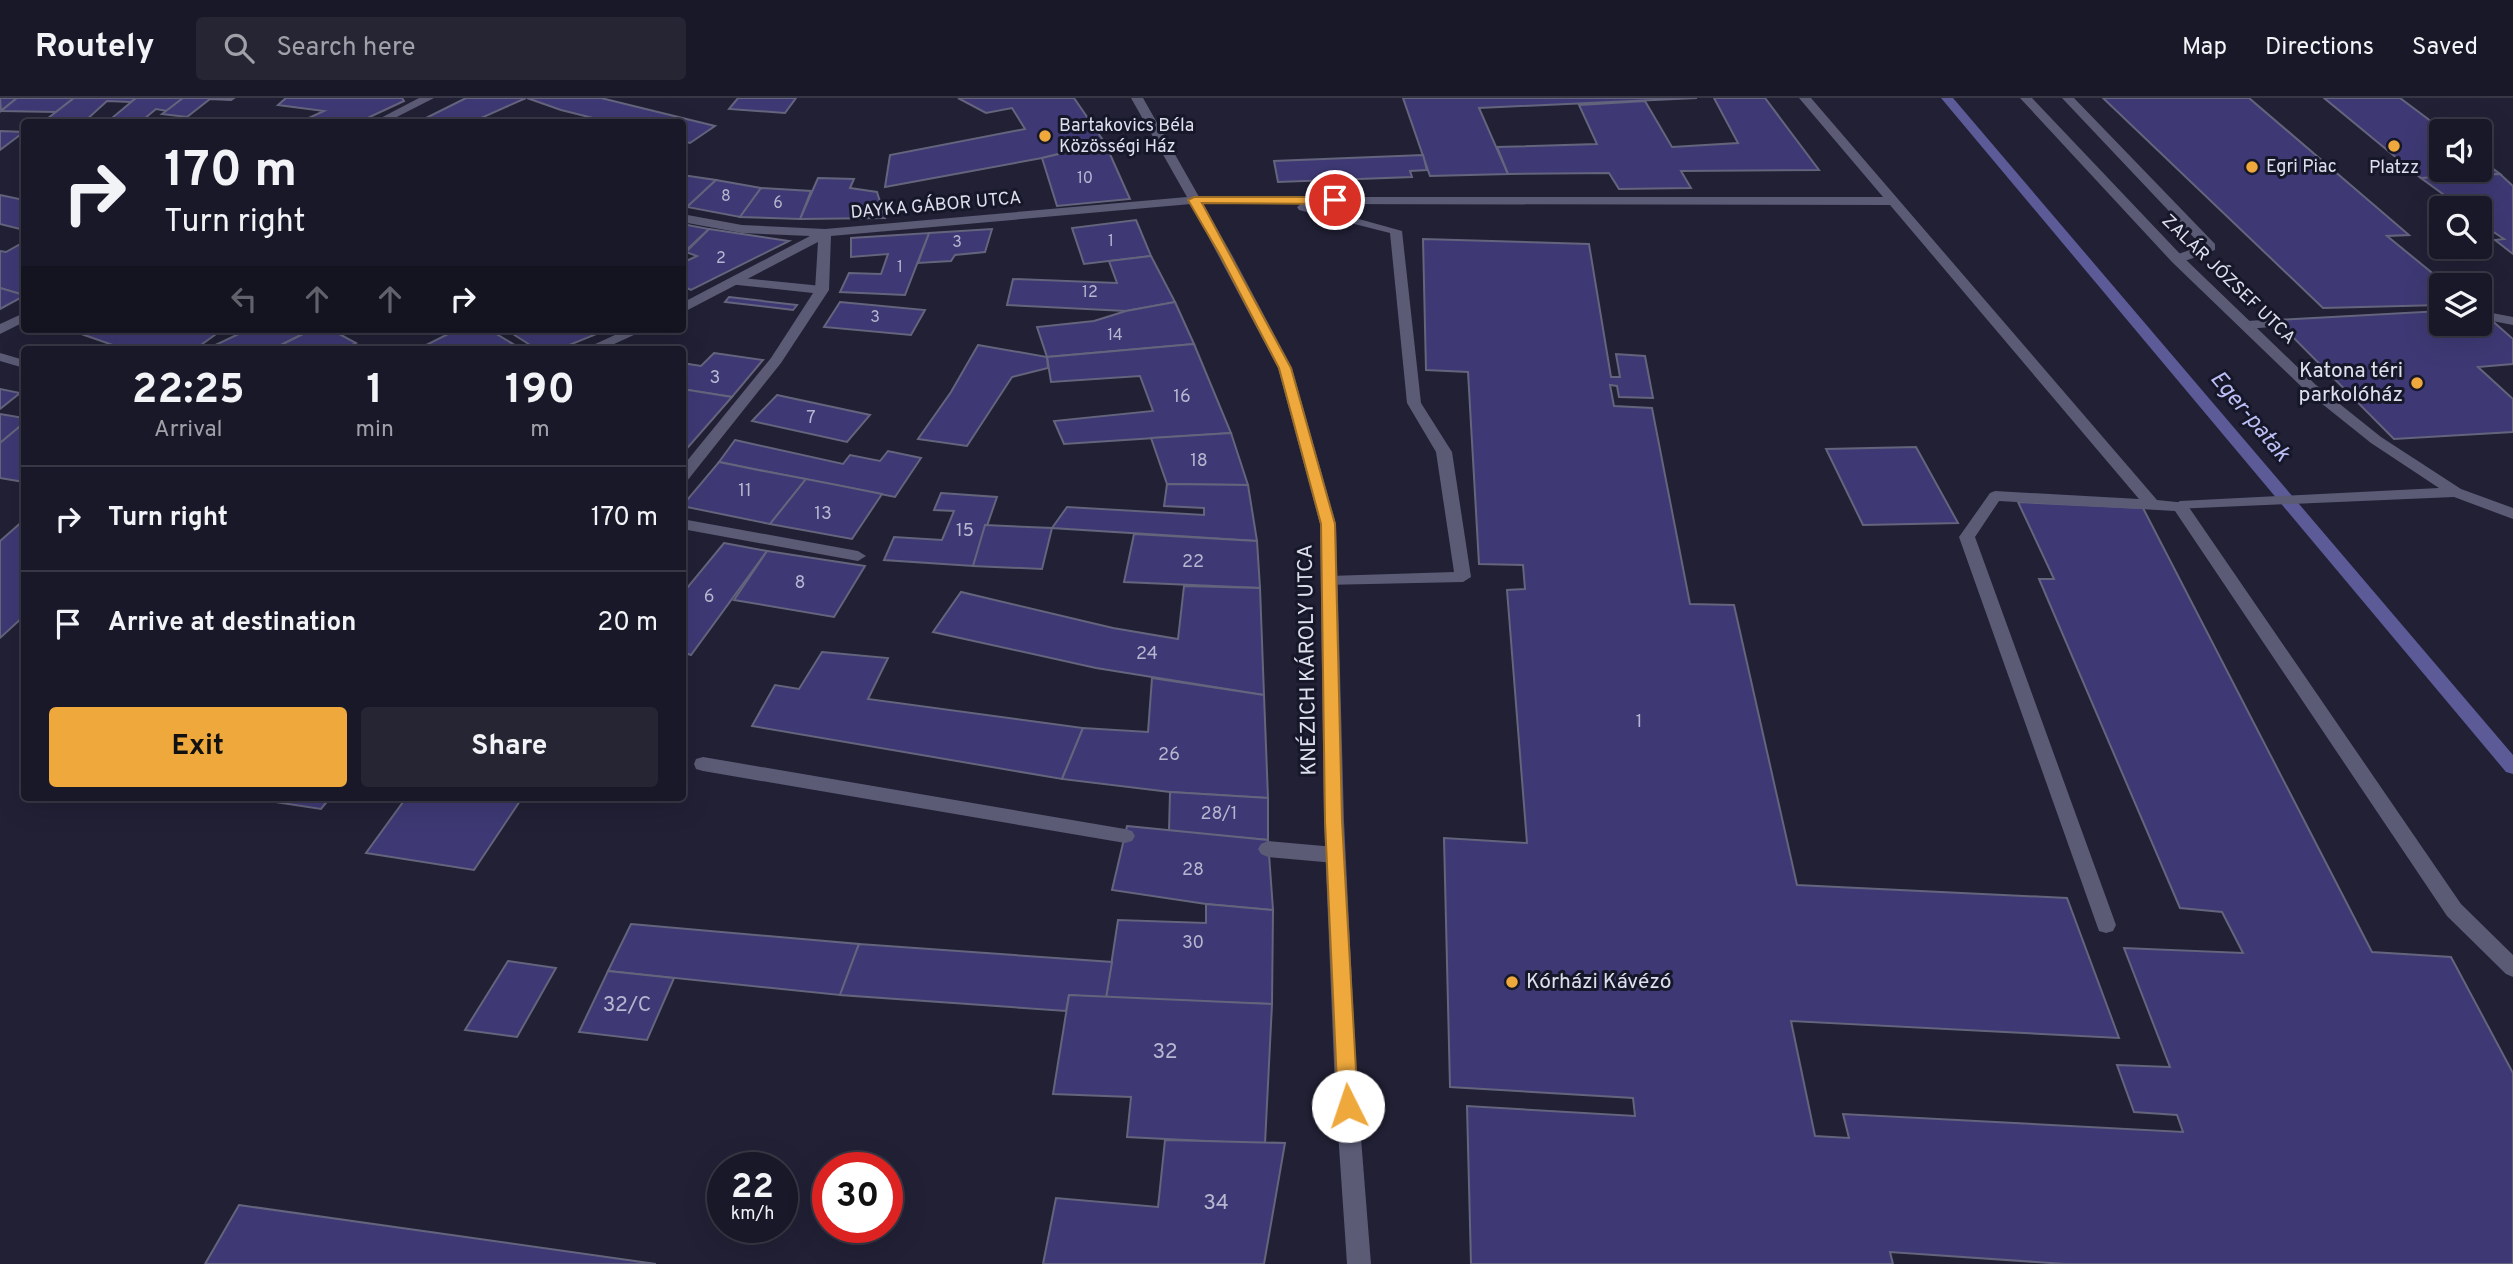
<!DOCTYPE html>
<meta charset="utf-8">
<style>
:root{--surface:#191828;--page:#262534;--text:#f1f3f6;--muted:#9fa0a8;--line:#373745;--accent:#eea83c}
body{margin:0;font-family:Overpass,sans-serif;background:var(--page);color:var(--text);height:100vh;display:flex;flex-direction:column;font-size:26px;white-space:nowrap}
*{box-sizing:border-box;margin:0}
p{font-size:23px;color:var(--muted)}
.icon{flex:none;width:38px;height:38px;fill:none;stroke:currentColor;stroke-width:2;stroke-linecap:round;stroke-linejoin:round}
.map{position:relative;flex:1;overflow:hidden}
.drawer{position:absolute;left:21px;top:248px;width:665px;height:455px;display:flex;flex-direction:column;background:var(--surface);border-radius:7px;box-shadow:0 7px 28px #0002,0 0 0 2px var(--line)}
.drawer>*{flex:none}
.banner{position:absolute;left:21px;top:21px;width:665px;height:214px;border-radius:7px;box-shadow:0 7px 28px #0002,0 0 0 2px var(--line);background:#191828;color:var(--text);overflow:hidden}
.buttons{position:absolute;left:2429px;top:21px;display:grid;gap:14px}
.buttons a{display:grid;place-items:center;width:63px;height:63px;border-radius:7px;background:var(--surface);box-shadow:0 7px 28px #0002,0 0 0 2px var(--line);font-size:35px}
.speed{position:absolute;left:707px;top:1054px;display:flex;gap:14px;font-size:35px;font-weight:700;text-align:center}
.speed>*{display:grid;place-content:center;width:91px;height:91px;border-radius:50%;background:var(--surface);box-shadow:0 7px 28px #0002,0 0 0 2px var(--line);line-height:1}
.speed small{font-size:18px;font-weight:400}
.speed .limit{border:10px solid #d22;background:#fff;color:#111}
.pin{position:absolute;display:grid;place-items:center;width:60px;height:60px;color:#fff;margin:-30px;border:4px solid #fff;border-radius:50%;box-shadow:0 2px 7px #0007}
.me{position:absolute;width:77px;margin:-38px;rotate:356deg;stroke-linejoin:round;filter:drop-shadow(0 0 5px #0008)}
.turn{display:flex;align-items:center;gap:24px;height:147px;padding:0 28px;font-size:32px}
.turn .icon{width:91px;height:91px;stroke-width:2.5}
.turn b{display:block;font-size:49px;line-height:60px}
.lanes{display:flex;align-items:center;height:66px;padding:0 28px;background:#0003;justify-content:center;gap:35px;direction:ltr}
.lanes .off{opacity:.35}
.eta{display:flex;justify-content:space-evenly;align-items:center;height:119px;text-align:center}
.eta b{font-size:42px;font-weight:700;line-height:49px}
.action{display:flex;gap:14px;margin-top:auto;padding:14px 28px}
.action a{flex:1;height:80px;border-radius:7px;background:var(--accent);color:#111;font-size:28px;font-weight:700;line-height:80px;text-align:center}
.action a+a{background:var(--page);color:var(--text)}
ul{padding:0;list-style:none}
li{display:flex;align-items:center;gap:21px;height:105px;padding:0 28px;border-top:2px solid var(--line)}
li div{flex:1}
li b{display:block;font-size:26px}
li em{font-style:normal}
header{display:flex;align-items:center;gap:42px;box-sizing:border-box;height:98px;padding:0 35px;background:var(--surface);border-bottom:2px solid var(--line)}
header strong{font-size:33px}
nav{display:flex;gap:38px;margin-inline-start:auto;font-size:24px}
.search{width:490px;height:63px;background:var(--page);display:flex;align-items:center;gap:18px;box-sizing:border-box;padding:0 24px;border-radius:7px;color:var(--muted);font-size:26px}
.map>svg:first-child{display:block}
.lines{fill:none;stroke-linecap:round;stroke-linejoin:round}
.stream{fill:#5c5a97;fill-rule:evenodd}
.building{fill:#3e3974;stroke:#64647d;stroke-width:2}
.service{fill:#5b5b76;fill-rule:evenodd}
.minor{fill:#5b5b76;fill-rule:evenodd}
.route{fill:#eea83c;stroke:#9b6d27;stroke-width:2}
.poi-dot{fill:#eea83c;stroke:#17172a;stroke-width:2.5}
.labels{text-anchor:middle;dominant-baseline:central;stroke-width:6;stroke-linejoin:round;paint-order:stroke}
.far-number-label{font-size:16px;fill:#b7b6d0}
.far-poi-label{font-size:18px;fill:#dfe0ee;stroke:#17172a;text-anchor:start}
.far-street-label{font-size:18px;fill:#dfe0ee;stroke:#17172a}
.number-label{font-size:18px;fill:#b7b6d0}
.poi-label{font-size:21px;fill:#dfe0ee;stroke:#17172a;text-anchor:end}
.street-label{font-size:21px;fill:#dfe0ee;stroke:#17172a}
.near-number-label{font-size:21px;fill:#b7b6d0}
.water-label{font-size:23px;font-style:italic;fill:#bdbef5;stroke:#17172a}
</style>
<header>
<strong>Routely</strong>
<div class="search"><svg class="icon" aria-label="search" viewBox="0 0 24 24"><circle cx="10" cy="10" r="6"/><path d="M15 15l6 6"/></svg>Search here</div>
<nav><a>Map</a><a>Directions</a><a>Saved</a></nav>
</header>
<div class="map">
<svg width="2513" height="1166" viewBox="0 0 2513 1166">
<rect width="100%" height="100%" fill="#212035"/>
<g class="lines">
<path class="stream" d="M1941,0H1953L2513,657V676L2506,674Z"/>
</g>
<g class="building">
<path d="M0,0H17L1,13Z"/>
<path d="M17,0H74L56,14L1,13Z"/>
<path d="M74,0H136L131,4L107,3L84,24H43Z"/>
<path d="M136,0H183L167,13L156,11L144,21L112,20Z"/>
<path d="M183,0H234L231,2L210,1L187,19L162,16Z"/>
<path d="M286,0H402L404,3L359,24H300L324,13L278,7Z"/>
<path d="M466,0H526L481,20L496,24H418Z"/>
<path d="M527,0H601L715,28L690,45L682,43V24H609L561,12Z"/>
<path d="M738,0H796L785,15L729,11Z"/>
<path d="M958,0H1074L1105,45L1042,60L885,89L890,57L1025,31L1012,10L986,15Z"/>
<path d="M1403,0H1697L1479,10L1508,76L1430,78Z"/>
<path d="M1714,0H1765L1819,72L1681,73L1691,90L1619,91L1609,75L1508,76L1497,49L1597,46L1579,7L1645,3L1672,49L1738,45Z"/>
<path d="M2103,0H2249L2409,137L2387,138L2447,187H2441V207L2323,210Z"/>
<path d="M2324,0H2400L2444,33H2441V72H2480V61L2500,76L2421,80Z"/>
<path d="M0,33L24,34L0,52Z"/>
<path d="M1105,45L1130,101L1057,108L1042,60Z"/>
<path d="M1423,57L1427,72L1410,73L1412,79L1278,84L1274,63Z"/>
<path d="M2500,76L2513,88V156L2495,142L2504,141L2480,125V110H2462L2421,80Z"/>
<path d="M682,77L716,82L687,109L682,108Z"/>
<path d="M818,80L854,81L850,90L877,94L885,120L800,121Z"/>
<path d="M716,82L761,90L740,119L687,109Z"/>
<path d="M761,90L811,93L800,121L740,119Z"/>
<path d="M0,97L24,102V132L0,126Z"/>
<path d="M1136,122L1151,158L1084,166L1072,130Z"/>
<path d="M682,126L709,131L682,156Z"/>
<path d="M709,131L789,143L691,192L682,188V165L697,158L686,154Z"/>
<path d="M992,131L985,154L955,157L951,163L918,165L929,135Z"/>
<path d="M929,135L905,197L840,194L849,175L881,176L888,156L851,159V140Z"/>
<path d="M1423,141L1589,146L1611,279H1620L1616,256L1645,258L1653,300L1619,299L1617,288L1610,287L1614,308L1652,310L1690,506L1734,507L1797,787L2067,800L2119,940L1791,923L1815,1038L1849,1040L1843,1016L2183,1034L2177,1017L2134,1014L2117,967L2170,969L2124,850L2243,855L2222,814L2180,810L2039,481H2054L2018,404L2143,410L2372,854L2451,859L2513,975V1166H2065L1890,1154L1893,1166H1471L1467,1008L1635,1018L1633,1000L1450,989L1444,740L1527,745L1507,492L1525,491L1523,467L1479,466L1468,274L1426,272Z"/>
<path d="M24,144V197L0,190V153L6,154Z"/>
<path d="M1151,158L1175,204L1126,213L1007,207L1013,181L1117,185L1109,163Z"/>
<path d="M0,190L24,197V198L0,211Z"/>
<path d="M729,199L797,207L793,212L725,204Z"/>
<path d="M840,204L925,212L911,237L824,229Z"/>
<path d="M1175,204L1194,246L1047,259L1037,229L1094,223L1126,213Z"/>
<path d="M2480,212L2513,241V266L2478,269L2513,301V334L2394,341L2276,222L2441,213V226H2480Z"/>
<path d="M67,231H223L194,252H127Z"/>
<path d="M249,231H313L271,252H205Z"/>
<path d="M313,231H330L356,245L343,252H271Z"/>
<path d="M458,231H488L523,252H431L424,248Z"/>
<path d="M505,231H600L604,233L557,252H538Z"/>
<path d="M1194,246L1231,335L1064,346L1054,323L1153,313L1140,278L1051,284L1047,259Z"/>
<path d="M978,247L1047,259L1048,270L1012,279L967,348L918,341L951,294Z"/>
<path d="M714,255L763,262L732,299L682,291V265L701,268Z"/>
<path d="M0,291L20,295L0,311Z"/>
<path d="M682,291L732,299L682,356Z"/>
<path d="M777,297L870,317L847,344L752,323Z"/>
<path d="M0,316L24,320V325L0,345Z"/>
<path d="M24,325V384L0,380V345Z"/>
<path d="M1231,335L1248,387L1167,386L1151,340Z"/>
<path d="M735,342L843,366L850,357L880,363L888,353L921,360L895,399L719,364Z"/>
<path d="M1916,349L1958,425L1863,427L1826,351Z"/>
<path d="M719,364L758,372L806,381L770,426L682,408Z"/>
<path d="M806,381L837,387L882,396L852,441L770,426Z"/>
<path d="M1167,386L1248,387L1257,443L1052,430L1067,409L1204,417V410L1164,408Z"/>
<path d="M941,395L997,399L973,468L884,462L894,439L942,442L954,413L934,412Z"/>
<path d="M24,422V518L0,540V443Z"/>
<path d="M985,427L1052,430L1042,471L973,468Z"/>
<path d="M1134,436L1257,443L1260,490L1124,484Z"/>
<path d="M724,445L767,453L691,557L682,554V496Z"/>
<path d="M767,453L865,468L834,519L734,502Z"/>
<path d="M1184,488L1260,490L1264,597L1096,570L933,534L961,494L1113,530L1178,541Z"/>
<path d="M822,554L888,560L868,601L1083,630L1062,681L752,628L775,587L799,591Z"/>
<path d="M1152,580L1264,597L1268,700L1170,694L1062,681L1083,630L1148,634Z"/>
<path d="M1170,694L1268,700V742L1169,733Z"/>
<path d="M249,700H330L321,711Z"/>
<path d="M406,700H522L474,772L366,755Z"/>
<path d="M1127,728L1268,742L1273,812L1206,806L1112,792Z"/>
<path d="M1206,806L1273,812L1272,906L1106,900L1118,822L1206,825Z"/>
<path d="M631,826L859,846L840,897L608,873Z"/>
<path d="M859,846L1112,864L1106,900L1069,897L1066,913L840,897Z"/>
<path d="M508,863L556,870L517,939L465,932Z"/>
<path d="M608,873L674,880L647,942L579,934Z"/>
<path d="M1069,897L1272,906L1265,1046L1127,1039L1131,999L1053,996Z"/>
<path d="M1165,1042L1285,1045L1264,1166H1043L1056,1100L1158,1109Z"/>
<path d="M239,1107L656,1166H205Z"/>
</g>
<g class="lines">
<g class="service">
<path d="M1799,0H1811L2157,402L2186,405L2461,806L2513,857V879L2506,876L2447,818L2175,413L1999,403L1975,439L2116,827L2113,833L2106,835L2099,833L1959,439L1990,395L1995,393L2139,401L1890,107L1305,106L1402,133L1421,305L1452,354L1471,479L1463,484L1323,487L1321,483L1323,479L1329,478L1454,474L1436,354L1407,305L1390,135L1299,112L1297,109L1301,106H1194L1188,102L1190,99H1883Z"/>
<path d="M2062,0H2074L2215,146V152L2182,164H2172V158L2202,148Z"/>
<path d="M733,179L822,188L829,192L822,196L728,186L726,183Z"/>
<path d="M2487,214L2513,219V227L2482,221V215Z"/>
<path d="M2279,221L2286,225L2284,228L2247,231L2240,227L2247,223Z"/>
<path d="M703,659L1125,731L1132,733L1135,738L1132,743L1125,745L703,673L696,671L694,666L696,661Z"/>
<path d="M1268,743L1335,749L1342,752L1345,757L1342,762L1335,765L1268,759L1261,756L1258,751L1261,746Z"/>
</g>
<g class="minor">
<path d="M419,0H434L387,24H373Z"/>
<path d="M1131,0H1143L1232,157L1292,270L1336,426L1344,723L1357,990L1371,1166H1347L1335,990L1324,723L1320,426L1278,270L1191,106L831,138L829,192L781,265L687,383L682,385V369L771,260L815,192L818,144L682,215V205L810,138L742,135L682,124V116L742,127L825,131L1187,99Z"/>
<path d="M2020,0H2032L2182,158L2316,287L2381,339L2461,391L2513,410V421L2454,399L2174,411L2172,408L2180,403L2439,390L2371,345L2306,293L2172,164Z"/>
<path d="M24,215V224L0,236V226Z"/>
<path d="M628,231H647L601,252H582Z"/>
<path d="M0,255L24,262V270L0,263Z"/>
<path d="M682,421L858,453L866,458L858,463L682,431Z"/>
</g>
</g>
<path class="route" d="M1194,99H1335L1341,102L1335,106L1202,105L1291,270L1335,426L1342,723L1358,1008L1355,1014L1348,1017L1341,1014L1338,1008L1325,723L1321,426L1279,270L1220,157L1188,102Z"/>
<g class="poi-dot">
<circle cx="1045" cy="38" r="7"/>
<circle cx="2394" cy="48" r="7"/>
<circle cx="2252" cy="69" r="7"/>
<circle cx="2417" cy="285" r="7"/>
<circle cx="1512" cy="884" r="7"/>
</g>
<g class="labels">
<g class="far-number-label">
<text x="1085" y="81">10</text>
<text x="726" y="99">8</text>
<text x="778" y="106">6</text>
<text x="1111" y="144">1</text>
<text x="957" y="145">3</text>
<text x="721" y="161">2</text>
<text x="900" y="170">1</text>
<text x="1090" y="195">12</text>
<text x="875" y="220">3</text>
<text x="1115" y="238">14</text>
</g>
<g class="far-poi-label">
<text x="1059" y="28">Bartakovics Béla<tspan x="1059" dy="21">Közösségi Ház</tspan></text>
<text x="2266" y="69">Egri Piac</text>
<text x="2394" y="70" text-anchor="middle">Platzz</text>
</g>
<g class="far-street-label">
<text transform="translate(936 108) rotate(-5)">DAYKA GÁBOR UTCA</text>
<text transform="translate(2228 182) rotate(44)">ZALÁR JÓZSEF UTCA</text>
</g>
<g class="number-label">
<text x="715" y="280">3</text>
<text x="1182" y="299">16</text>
<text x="811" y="320">7</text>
<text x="1199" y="363">18</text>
<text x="745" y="393">11</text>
<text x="823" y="416">13</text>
<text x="965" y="433">15</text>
<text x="1193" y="464">22</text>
<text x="800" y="485">8</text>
<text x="709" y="499">6</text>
<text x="1147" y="556">24</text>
<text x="1639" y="624">1</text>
<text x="1169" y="657">26</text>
<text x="1219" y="716">28/1</text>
<text x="1193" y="772">28</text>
<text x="1193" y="845">30</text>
</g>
<g class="poi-label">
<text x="2403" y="273">Katona téri<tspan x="2403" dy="24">parkolóház</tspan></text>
<text x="1526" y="884" text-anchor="start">Kórházi Kávézó</text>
</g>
<g class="street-label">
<text transform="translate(1308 562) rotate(-91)">KNÉZICH KÁROLY UTCA</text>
</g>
<g class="near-number-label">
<text x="627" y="907">32/C</text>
<text x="1165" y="954">32</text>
<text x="1216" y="1105">34</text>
</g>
<g class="water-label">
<text transform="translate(2249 319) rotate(50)">Eger-patak</text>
</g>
</g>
</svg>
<div class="buttons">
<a><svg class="icon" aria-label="sound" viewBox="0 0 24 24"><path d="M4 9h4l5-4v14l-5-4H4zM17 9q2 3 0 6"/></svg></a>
<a><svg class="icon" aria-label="search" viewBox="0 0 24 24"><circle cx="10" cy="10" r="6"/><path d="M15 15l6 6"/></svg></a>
<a><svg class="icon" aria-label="layers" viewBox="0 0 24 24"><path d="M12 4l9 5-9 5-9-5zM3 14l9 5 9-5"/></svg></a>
</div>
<div class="speed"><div>22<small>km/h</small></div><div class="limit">30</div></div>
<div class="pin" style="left:1335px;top:102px;background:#d93025"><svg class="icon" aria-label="arrive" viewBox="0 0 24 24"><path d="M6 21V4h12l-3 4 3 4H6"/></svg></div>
<svg class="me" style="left:1348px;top:1008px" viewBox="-20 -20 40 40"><circle r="19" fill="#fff"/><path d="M0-13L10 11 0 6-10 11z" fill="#eea83c"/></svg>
<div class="banner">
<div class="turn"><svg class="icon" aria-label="right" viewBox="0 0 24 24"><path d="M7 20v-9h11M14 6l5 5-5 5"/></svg><div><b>170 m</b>Turn right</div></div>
<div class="lanes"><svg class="icon off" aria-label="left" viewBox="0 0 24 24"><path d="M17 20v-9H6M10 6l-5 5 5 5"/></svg><svg class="icon off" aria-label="ahead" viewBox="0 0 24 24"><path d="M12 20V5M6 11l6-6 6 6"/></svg><svg class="icon off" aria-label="ahead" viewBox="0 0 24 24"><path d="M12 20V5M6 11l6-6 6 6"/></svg><svg class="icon" aria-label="right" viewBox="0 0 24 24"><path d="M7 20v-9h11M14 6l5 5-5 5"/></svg></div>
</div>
<section class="drawer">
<div class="eta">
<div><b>22:25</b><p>Arrival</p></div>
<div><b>1</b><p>min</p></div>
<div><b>190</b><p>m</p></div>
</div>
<ul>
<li><svg class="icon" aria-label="right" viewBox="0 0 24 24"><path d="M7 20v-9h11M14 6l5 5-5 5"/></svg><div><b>Turn right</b></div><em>170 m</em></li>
<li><svg class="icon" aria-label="arrive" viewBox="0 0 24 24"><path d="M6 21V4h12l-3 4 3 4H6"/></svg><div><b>Arrive at destination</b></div><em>20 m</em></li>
</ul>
<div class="action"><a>Exit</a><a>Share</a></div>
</section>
</div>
